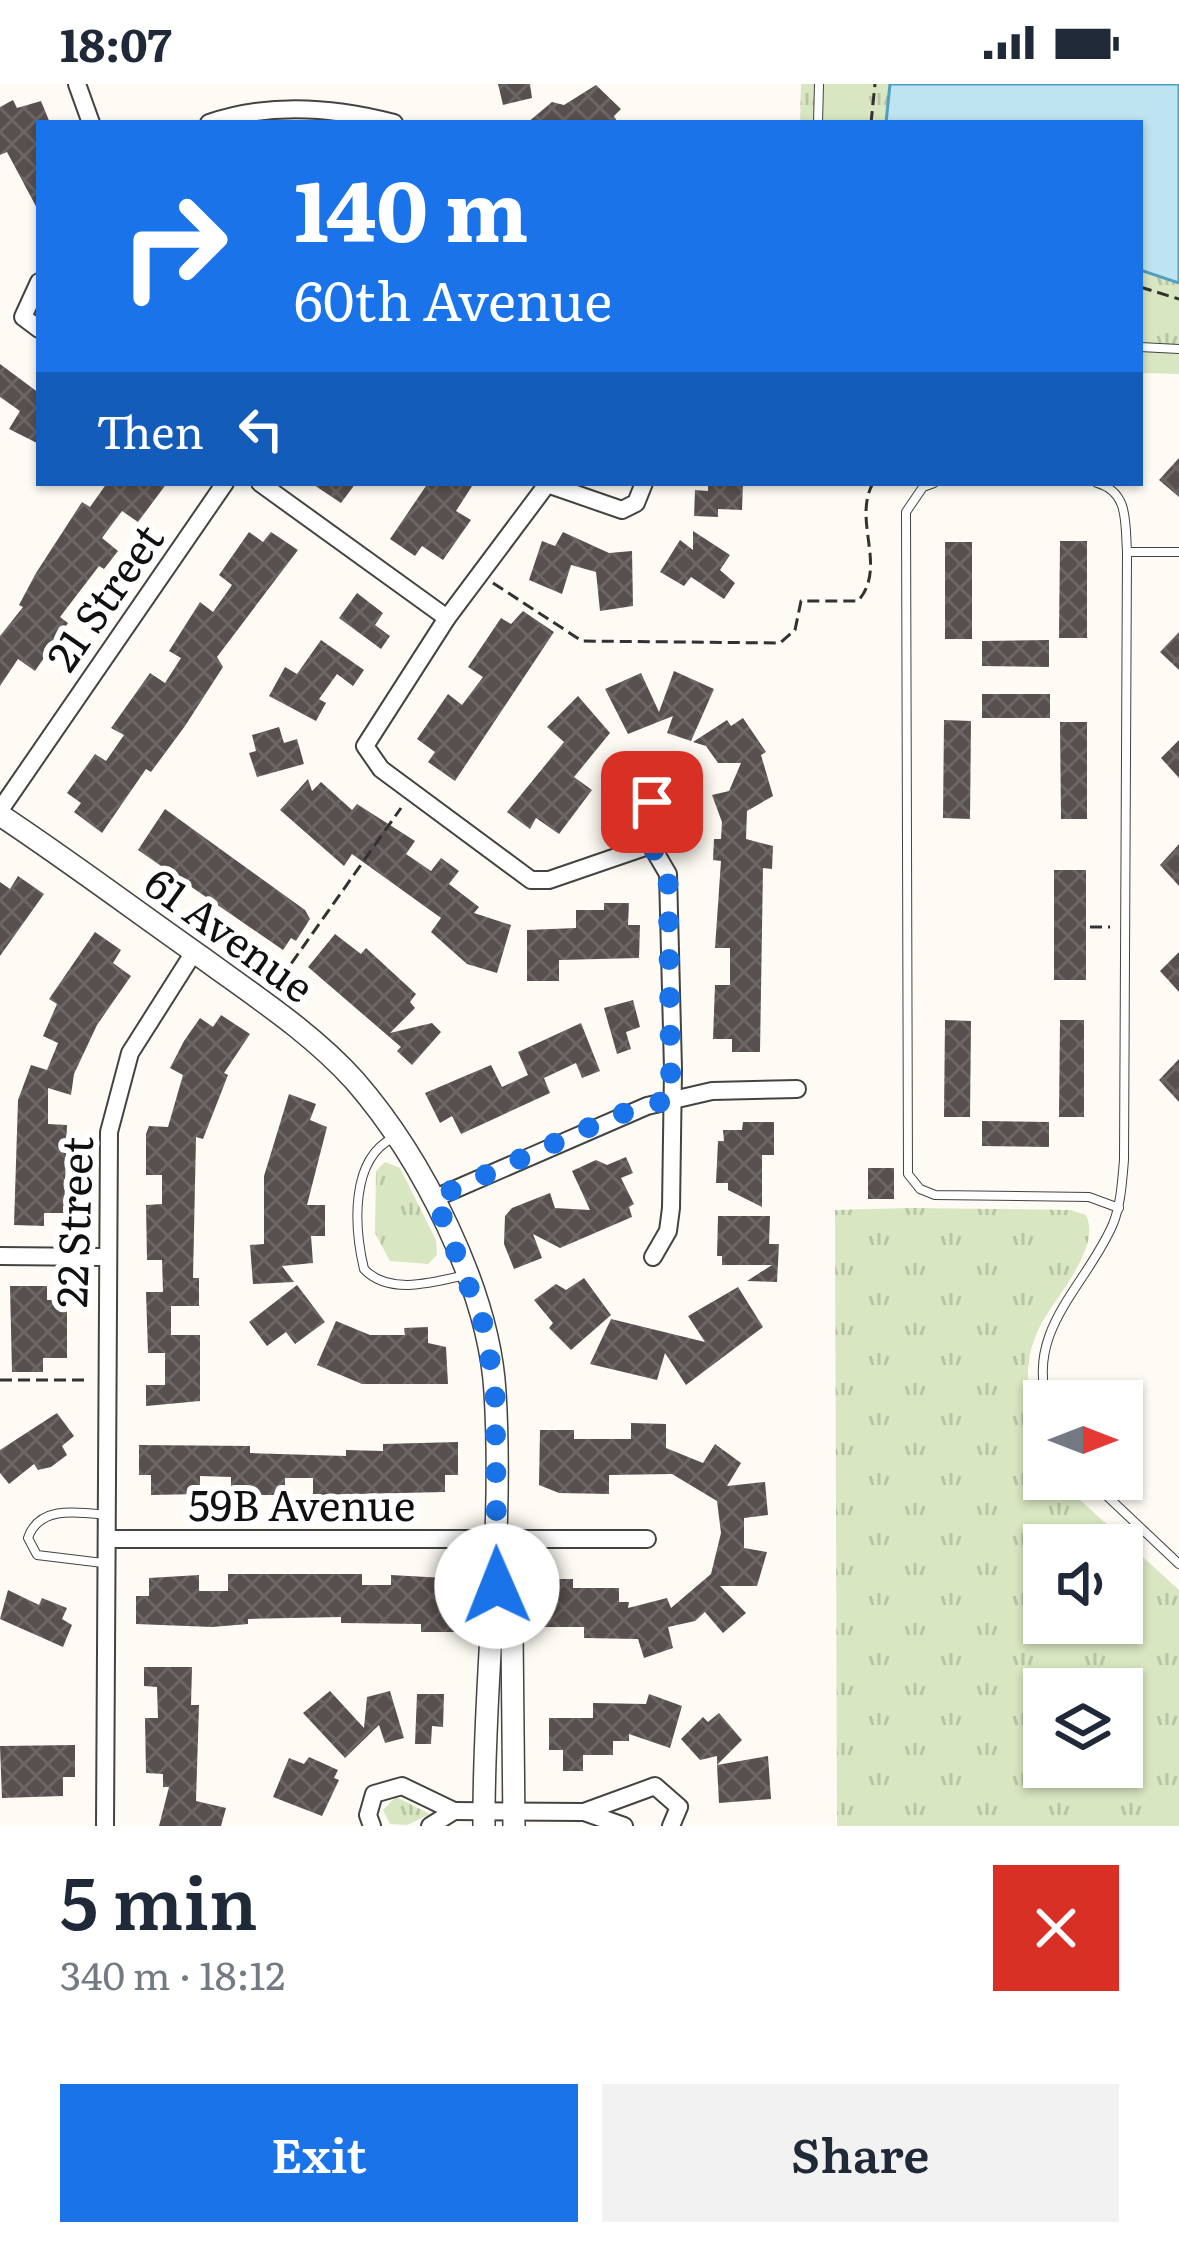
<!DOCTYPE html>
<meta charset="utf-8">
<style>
:root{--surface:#fff;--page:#f2f2f3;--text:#1f2937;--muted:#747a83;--accent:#1a73e8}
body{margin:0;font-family:Literata,serif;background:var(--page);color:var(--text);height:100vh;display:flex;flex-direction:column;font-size:45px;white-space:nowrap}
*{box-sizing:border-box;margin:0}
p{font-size:39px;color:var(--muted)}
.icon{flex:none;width:66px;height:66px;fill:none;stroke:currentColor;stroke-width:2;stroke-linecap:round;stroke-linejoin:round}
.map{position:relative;height:1742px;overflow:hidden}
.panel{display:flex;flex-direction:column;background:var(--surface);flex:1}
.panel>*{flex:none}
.hud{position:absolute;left:36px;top:36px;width:1107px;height:366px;border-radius:0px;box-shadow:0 3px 9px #0004;background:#1a73e8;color:#fff;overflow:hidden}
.needle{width:78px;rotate:90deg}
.tools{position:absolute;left:1023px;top:1296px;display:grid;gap:24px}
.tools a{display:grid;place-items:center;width:120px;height:120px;border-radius:0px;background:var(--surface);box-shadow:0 3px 9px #0004;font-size:60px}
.pin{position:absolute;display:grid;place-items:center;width:102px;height:102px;color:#fff;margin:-51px;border-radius:24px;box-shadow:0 6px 18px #0006}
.me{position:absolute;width:132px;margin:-66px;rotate:359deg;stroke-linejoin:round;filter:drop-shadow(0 0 9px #0008)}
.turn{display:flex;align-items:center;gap:42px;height:252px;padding:0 60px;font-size:54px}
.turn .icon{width:156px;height:156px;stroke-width:2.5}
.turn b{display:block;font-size:84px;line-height:102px}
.then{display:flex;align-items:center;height:114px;padding:0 60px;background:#0003;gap:24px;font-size:45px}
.round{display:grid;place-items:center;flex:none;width:126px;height:126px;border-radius:0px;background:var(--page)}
.overview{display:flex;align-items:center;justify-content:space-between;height:204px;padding:0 60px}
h1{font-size:72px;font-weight:600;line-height:90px}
.cta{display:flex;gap:24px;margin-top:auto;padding:24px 60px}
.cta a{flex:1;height:138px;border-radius:0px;background:var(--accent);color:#fff;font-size:48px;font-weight:600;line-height:138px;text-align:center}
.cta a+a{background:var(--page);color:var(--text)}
.status{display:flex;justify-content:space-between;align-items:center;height:84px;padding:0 60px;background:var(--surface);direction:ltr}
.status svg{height:33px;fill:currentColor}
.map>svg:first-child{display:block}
.grass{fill:url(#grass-tufts);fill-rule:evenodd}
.water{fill:#bee4f0;stroke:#4da0bf;stroke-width:3}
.building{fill:url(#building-cross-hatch)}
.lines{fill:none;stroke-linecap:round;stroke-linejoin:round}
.service-casing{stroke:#434343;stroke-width:10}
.minor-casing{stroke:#434343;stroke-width:20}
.tertiary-casing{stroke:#434343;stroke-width:24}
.path{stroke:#323232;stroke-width:3;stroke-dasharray:12 6;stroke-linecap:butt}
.service{stroke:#fff;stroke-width:8}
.minor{stroke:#fff;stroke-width:16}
.tertiary{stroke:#fff;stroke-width:21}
.route{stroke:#1a73e8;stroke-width:21;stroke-dasharray:0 37.8}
.labels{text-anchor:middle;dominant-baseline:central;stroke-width:12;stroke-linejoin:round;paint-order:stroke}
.street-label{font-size:42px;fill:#101010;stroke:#fff}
</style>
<div class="status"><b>18:07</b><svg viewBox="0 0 49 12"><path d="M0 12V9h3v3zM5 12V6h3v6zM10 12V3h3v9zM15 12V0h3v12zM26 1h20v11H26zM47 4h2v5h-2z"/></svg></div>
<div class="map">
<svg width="1179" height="1742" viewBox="0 0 1179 1742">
<defs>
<pattern id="grass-tufts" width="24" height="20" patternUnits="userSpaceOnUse" patternTransform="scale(3)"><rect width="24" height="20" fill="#d8e6c1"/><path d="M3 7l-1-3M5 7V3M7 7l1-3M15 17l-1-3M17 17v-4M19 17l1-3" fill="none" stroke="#b8c4a5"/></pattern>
<pattern id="building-cross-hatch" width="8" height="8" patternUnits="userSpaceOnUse" patternTransform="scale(3)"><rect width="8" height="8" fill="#58504e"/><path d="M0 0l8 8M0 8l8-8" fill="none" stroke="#6b6563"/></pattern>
</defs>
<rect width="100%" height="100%" fill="#fefbf4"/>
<g class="grass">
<path d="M801,0H1179V290L1140,289V39H800Z"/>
<path d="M385,1078L400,1084L436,1156L437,1171L428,1180L390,1177L375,1149L376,1087Z"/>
<path d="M912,1124L1071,1126L1086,1131C1103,1166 1050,1217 1037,1249C1013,1303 1044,1342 1044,1395H1057L1179,1506V1742H837L835,1126ZM1044,1461H1122V1539H1044ZM1044,1605H1122V1683H1044Z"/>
<path d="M396,1713L430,1730L407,1741L390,1740L383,1726Z"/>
</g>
<path class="water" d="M890,0H1179V199L1140,186V39H886Z"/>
<g class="building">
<path d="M498,0H530L532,14L503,21Z"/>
<path d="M596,1L621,25L614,32L618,39H527L552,18L564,21Z"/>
<path d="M13,16L17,24L41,17L50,39H39V128L7,68L0,71V23Z"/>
<path d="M0,280L39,309V360L9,345L20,327L0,313Z"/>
<path d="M1179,374V413L1159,396Z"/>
<path d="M107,399H167L138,438L122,427L102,454L118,467L104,485L99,482L60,533L68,539L35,587L18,575L0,602V552L23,523L19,521L36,489L82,418L90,423Z"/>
<path d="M311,399H356L341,419Z"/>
<path d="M428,399H474L456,427L471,436L443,476L422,462L415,472L390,455Z"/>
<path d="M708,399H743L742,426L718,425V433L694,432L695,406L708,407Z"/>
<path d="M693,447L730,471L720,486L735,499L724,515L691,493L684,502L660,488L680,456L693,466Z"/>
<path d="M249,448L263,458L271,448L298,466L217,573L223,583L185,642L151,688L146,685L102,749L74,728L81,719L67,709L95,670L106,677L124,651L111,644L150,589L165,599L181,574L169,567L200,518L213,528L232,501L219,491Z"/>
<path d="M563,448L609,469L632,467L633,522L600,527L596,488L571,481L562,510L529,496L542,457L555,462Z"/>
<path d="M1060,457H1087V554H1059Z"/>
<rect x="945" y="458" width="27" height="97"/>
<path d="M357,509L383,529L375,541L390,552L381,565L339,534Z"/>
<path d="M523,527L554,548L455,697L428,678L435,668L417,655L448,610L462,621L483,593L468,583L501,534L511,540Z"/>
<path d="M1179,548V586L1160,568Z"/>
<path d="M321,556L364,586L353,602L337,590L319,615L326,619L316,637L269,612L285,583L297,590Z"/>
<path d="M1049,556V583L982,582V557Z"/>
<path d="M674,587L714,605L691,657L667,649L673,632L628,650L605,605L641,589L659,628Z"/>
<rect x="982" y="610" width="68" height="24"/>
<path d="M578,612L610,649L574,693L592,706L559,750L536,734L530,745L507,728L564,658L547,643Z"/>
<path d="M743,634L766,668L761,671L773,712L747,727L746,755L773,762L772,785L763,784L760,968H732V955H713L715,901H730V864H715L721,777L713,776L714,755H721L722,738L712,711L729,707L741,679H718L706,662L693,658L727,636L731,642Z"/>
<path d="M944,636L971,637L970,735L943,734Z"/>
<path d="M1060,638H1087V735H1061Z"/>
<path d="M279,643L284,659L297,655L304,680L257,693L249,669L256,667L252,651Z"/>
<path d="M1179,656V694L1161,674Z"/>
<path d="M308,695L312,707L321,698L352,726L357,720L415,757L406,770L431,787L441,774L459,787L449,800L479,823L474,829L511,841L497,889L467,880L431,848L441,834L352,770L344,782L280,726Z"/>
<path d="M165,725L305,826L310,835L296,857L291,854L283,866L138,766Z"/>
<path d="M1179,760V802L1160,781Z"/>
<rect x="1054" y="786" width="32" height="110"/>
<path d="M18,792L44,810L0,872V798L10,805Z"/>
<path d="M604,819H629L628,841H640L639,874L559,876V897H527V846L576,844V826H604Z"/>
<path d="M95,848L121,866L113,879L131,892L97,941L74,990L71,1011L48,1004V1040L67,1041L64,1129H44V1142L14,1141L18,1016L31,981L47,986L58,959L43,952L57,920L49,915Z"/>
<path d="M335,850L361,870L366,864L416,910L410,918L415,924L390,949L432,939L441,948L412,981L397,967L401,963L308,883Z"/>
<path d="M1179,868V908L1160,887Z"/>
<path d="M633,916L640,943L626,948L631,965L617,970L604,924Z"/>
<path d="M221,931L250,950L224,989L228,991L203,1055L196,1053L193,1194H199V1222H171V1251H200V1317L146,1322V1301H165V1269H148L146,1208H163L162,1176H147L146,1121L162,1120V1091H146V1050L149,1042L168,1043L183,991L170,984L184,957L200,934L213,943Z"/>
<path d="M945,936L971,937L970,1033H944Z"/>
<path d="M1060,936H1084V1033H1059Z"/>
<path d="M581,939L600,987L582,994L576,979L544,994L550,1009L461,1050L452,1032L440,1039L425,1009L491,981L502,1003L528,991L518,968Z"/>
<path d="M1179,975V1018L1159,996Z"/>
<path d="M289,1010L316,1020L310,1036L327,1043L307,1121H325V1152H311L313,1179L282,1182L294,1198L253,1200L250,1161L264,1160V1092Z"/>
<path d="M982,1037L1049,1038V1063L982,1062Z"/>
<path d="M743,1038H774V1071H762V1123L728,1106V1099H716L718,1057H724L723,1046H742Z"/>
<path d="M626,1073L633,1089L621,1094L634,1120L629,1123L632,1133L560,1164L533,1150L542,1174L514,1185L504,1160L505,1132L512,1124L550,1109L555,1124L590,1126L572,1087L596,1076L607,1081Z"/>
<rect x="868" y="1084" width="26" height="31"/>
<path d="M718,1132H770L769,1160H779L777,1198L747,1197L772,1181H722V1172H717Z"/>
<path d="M584,1194L611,1231L571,1266L549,1244L553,1239L534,1216L556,1200L566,1206Z"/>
<path d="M297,1201L325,1238L295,1260L286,1248L267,1262L249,1238Z"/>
<path d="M10,1202H47V1216H67V1274H43V1288H12Z"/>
<path d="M738,1203L763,1243L686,1301L665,1269L657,1296L590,1280L611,1235L705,1258L688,1232Z"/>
<path d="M336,1237L370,1251H405L404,1244L428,1243V1259L446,1263L448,1300H362L317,1281Z"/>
<path d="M57,1329L74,1352L62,1362L67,1371L51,1383L38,1386L34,1380L9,1400L0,1389V1366Z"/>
<path d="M631,1339L666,1340V1364L703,1379L715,1360L741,1379L727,1402L765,1398L768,1431L744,1434V1464L767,1468L757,1502H720L746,1529L723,1549L705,1528L695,1537L668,1543L673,1564L644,1574L638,1555L584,1554V1543H542V1508H553V1495H573V1504H619V1518H629L628,1524L667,1514L671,1524L711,1490L721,1449L717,1417L672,1390L609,1391V1410L559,1409L539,1401L540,1346H574V1355H631Z"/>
<path d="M458,1358V1391H445V1408L313,1411V1394H285V1411H231V1393L200,1392V1410L151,1411V1391H139V1361L250,1362V1369L346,1372V1366L383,1367V1360Z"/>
<path d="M228,1490H362V1501H391V1491L445,1494V1514H455L456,1548H421V1540L341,1539V1533L248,1535V1540L212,1543L136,1540V1512H149V1494L199,1491V1507H228Z"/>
<path d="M8,1506L39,1521L42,1514L67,1524L62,1535L72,1541L63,1563L0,1535Z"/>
<path d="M144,1583H192L191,1621H199L196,1717L226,1724L221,1742H159L169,1703H163V1690L146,1689L145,1634H158L157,1603L144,1602Z"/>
<path d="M330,1607L364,1644L367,1613L390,1607L404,1654L385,1659L379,1641L345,1674L303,1629Z"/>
<path d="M417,1610H444L443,1643L432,1642L431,1660H415Z"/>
<path d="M649,1610L682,1622L670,1664L629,1650V1657H613V1671H583V1687H563V1666H549V1634H593V1619L646,1620Z"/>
<path d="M719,1629L742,1656L717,1681V1672L700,1676L681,1655L703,1633L708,1638Z"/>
<path d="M75,1661V1693H63V1712L2,1714L0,1662Z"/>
<path d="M768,1672L771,1715L719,1719L717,1681Z"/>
<path d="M309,1673L338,1686L334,1694L339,1696L322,1732L273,1713L289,1674L304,1680Z"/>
</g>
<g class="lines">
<g class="service-casing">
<g id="service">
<path d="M818,39L819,0"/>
<path d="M1140,263L1179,265"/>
<path d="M934,399L923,403L906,428L908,1090L920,1105L935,1111L1089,1113L1119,1124"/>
<path d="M1127,468H1179"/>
<path d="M393,1054C350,1075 354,1143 364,1185C389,1212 435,1198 466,1191"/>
<path d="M1047,1317C1026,1245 1087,1201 1113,1140C1121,1120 1122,1098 1124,1076L1127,468C1125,438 1129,408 1097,399"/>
<path d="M1089,1395L1179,1480"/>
<path d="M103,1479L37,1471L28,1454C39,1421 78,1428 106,1431"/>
</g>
</g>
<g class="minor-casing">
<g id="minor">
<path d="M77,0L91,39"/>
<path d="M209,39C270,18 333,23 394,39"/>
<path d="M39,198L23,233L39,245"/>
<path d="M260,399L447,534"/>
<path d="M548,399L447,534L365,662L381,685L531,796H549L651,761"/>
<path d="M547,400L622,426L636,419L644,399"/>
<path d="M652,718L651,761L668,790L673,985L671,1124L668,1147L653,1173"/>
<path d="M0,726L225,399"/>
<path d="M435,1114L647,1022L712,1007L797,1005"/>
<path d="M0,1172L104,1173"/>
<path d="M107,1455H647"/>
<path d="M454,1727L584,1728"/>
<path d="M105,1742L109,1048L130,969L194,868"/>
<path d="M372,1742L368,1731L374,1710L402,1702L454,1727L430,1742"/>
<path d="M624,1742L584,1728L655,1702L679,1723L671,1742"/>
</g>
</g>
<g class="tertiary-casing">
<g id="tertiary">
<path d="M0,731C68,776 133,825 200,872C253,911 311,948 355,997C422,1074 489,1205 495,1308C504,1453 483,1596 484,1742"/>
<path d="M498,1505L512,1549L514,1742"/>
</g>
</g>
<g class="path">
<path d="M871,39L875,0"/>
<path d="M1140,203L1179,215"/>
<path d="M493,499L582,557L780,559L795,546L801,517H858C888,483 852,437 873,399"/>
<path d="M1090,843H1110"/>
<path d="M281,894L401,724"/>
<path d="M0,1296H88"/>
</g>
<use href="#service" class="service"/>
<use href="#minor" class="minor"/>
<use href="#tertiary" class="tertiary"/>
</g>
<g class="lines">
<path class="route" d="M497,1502L495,1304L484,1242L435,1114L614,1032L671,1015L668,790L651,761L652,718"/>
</g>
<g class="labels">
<g class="street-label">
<text transform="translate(103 512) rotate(-55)">21 Street</text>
<text transform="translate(231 849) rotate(36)">61 Avenue</text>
<text transform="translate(72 1138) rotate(-88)">22 Street</text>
<text x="302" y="1419">59B Avenue</text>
</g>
</g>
</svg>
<div class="tools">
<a><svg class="needle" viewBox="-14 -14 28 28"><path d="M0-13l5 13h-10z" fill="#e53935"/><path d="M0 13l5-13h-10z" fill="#747a83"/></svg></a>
<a><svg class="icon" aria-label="sound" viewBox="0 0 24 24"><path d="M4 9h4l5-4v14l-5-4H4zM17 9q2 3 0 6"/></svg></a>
<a><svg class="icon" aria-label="layers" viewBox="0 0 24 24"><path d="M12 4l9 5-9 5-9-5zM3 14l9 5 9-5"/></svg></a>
</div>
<div class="pin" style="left:652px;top:718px;background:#d93025"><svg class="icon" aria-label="arrive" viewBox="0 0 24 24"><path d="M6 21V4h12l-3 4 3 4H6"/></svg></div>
<svg class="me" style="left:497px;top:1502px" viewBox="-20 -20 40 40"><circle r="19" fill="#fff"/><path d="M0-13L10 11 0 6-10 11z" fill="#1a73e8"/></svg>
<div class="hud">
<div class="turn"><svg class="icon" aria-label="right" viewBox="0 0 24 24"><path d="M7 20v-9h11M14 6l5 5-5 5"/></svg><div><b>140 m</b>60th Avenue</div></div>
<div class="then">Then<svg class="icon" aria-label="left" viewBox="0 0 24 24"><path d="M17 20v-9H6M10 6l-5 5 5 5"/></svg></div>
</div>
</div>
<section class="panel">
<div class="overview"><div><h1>5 min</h1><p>340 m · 18:12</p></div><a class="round" style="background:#d93025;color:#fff"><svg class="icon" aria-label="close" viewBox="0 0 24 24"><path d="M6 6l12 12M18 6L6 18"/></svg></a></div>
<div class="cta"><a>Exit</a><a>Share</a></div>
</section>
